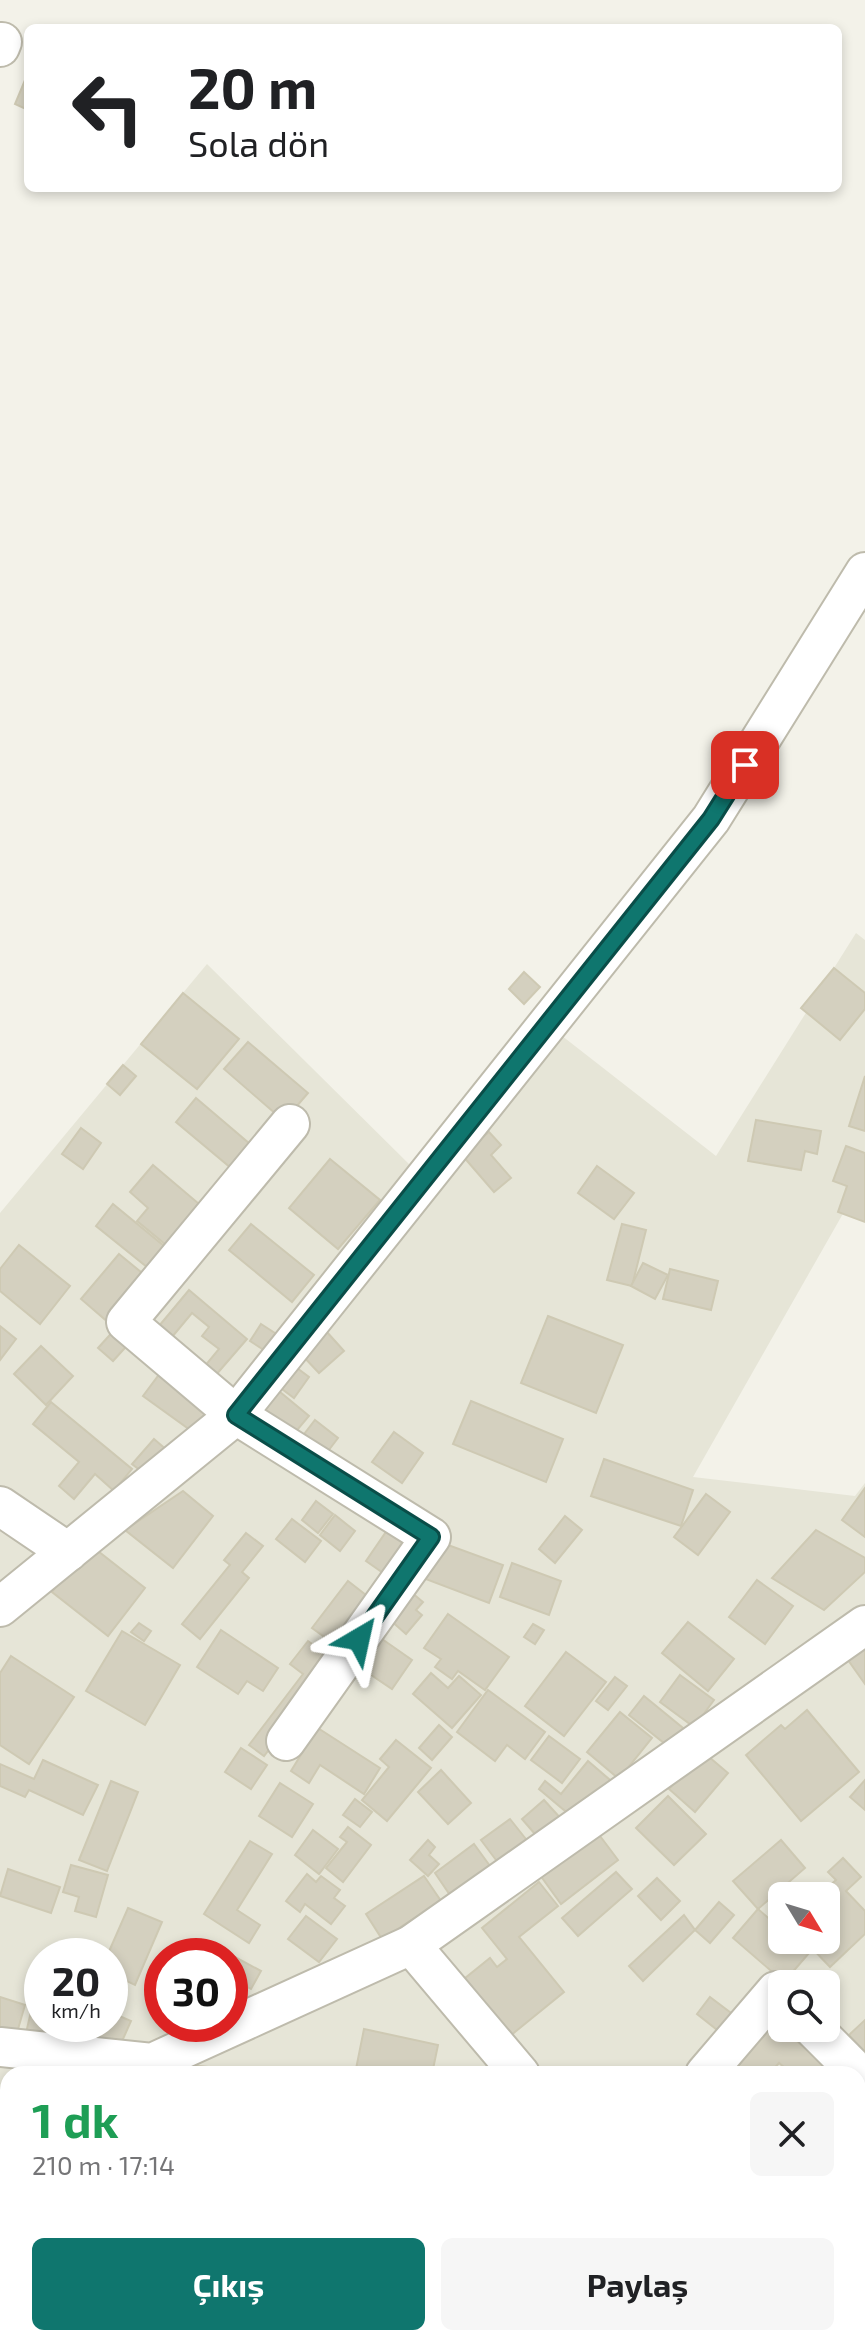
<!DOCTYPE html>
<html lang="tr">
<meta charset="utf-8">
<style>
:root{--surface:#fff;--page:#f6f6f6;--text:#202124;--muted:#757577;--accent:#0f766e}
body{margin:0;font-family:"Exo 2",sans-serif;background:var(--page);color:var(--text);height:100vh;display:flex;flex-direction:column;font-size:30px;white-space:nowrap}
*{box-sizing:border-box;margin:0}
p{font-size:26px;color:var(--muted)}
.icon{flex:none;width:44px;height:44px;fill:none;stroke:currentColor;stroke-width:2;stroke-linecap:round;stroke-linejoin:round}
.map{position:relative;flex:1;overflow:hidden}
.details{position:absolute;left:0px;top:2066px;width:866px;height:280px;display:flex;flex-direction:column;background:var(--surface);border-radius:24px 24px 0 0;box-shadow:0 4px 12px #0003}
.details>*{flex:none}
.banner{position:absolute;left:24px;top:24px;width:818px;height:168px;border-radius:12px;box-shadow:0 4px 12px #0003;background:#fff;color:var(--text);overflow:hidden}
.needle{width:52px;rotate:128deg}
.fabs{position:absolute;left:768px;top:1882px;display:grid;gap:16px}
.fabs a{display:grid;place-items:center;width:72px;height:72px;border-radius:12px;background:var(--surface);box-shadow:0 4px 12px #0003;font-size:40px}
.speed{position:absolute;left:24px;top:1938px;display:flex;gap:16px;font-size:40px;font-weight:700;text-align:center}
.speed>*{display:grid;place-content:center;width:104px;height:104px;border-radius:50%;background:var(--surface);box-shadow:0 4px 12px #0003;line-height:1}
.speed small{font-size:20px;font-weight:400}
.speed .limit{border:12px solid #d22;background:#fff;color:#111}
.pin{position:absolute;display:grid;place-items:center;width:68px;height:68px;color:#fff;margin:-34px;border-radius:16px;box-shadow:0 4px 12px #0006}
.me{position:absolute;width:88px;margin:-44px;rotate:36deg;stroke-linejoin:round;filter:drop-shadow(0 0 6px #0008)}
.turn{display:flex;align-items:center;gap:28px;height:168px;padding:0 32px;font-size:36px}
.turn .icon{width:104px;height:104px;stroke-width:2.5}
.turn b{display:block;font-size:56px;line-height:68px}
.round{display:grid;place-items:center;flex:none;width:84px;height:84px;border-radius:12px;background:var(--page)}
.overview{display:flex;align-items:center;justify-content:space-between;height:136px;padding:0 32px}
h1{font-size:48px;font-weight:700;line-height:60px;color:#1e9e55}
.action{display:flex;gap:16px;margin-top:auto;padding:16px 32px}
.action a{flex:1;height:92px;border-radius:12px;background:var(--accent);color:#fff;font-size:32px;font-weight:700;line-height:92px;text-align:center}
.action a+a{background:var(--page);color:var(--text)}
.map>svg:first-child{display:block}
.residential{fill:#e6e5d7;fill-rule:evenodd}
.building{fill:#d4d0bf;stroke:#cec9b3;stroke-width:2}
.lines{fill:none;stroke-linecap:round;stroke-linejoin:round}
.minor-casing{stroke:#bebbac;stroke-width:42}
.minor{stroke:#fff;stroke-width:38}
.route-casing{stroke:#0a4d48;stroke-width:20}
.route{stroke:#0f766e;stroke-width:14}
</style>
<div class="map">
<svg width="865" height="2346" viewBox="0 0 865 2346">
<rect width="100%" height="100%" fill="#f3f2e9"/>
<path class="residential" d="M856,933L865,940V1175L693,1477L855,1496L865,1483V2346H0V1213L207,964L412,1167L557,1032L716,1156ZM782,1896H826V1940H782ZM42,1956H110V2024H42ZM162,1956H230V2024H162ZM782,1984H826V2028H782ZM8,2074H858V2338H8Z"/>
<g class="building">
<path d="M28,73V110L15,104Z"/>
<path d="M834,968L865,993V1009L840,1040L801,1008Z"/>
<path d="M524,972L540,987L524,1004L509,989Z"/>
<path d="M183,993L239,1039L197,1089L141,1044Z"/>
<path d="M248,1042L308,1093L284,1121L224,1069Z"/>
<path d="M123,1065L136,1076L120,1095L107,1084Z"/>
<path d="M865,1076V1131L849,1126Z"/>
<path d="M196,1098L257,1150L237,1173L176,1122Z"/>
<path d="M756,1120L821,1131L817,1154L805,1151L801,1170L748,1161Z"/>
<path d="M81,1128L101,1143L83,1169L62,1154Z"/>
<path d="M489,1132L501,1145L491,1155L511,1178L494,1192L462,1155Z"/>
<path d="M846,1146L865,1153V1222L838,1212L847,1186L833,1181Z"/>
<path d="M330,1159L380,1200L338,1249L289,1208Z"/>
<path d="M153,1165L205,1209L171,1249L137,1221L148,1208L130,1192Z"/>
<path d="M597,1166L634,1193L614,1219L578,1193Z"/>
<path d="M113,1204L164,1246L147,1267L96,1226Z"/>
<path d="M251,1224L314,1275L292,1302L229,1250Z"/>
<path d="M622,1224L646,1230L632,1286L607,1280Z"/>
<path d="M19,1245L70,1286L40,1324L0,1291V1269Z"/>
<path d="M119,1254L147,1277L109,1323L81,1299Z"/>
<path d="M643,1263L668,1275L655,1299L631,1286Z"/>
<path d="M670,1269L718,1281L711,1310L663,1299Z"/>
<path d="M189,1290L247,1339L215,1376L204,1367L219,1349L202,1336L209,1327L192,1313L172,1337L159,1326Z"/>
<path d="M548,1316L623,1345L596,1413L521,1383Z"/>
<path d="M261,1324L278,1335L267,1352L250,1341Z"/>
<path d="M0,1326L16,1339L0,1360Z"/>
<path d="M118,1326L133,1339L113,1361L98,1348Z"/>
<path d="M326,1331L344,1351L319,1373L301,1354Z"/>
<path d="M41,1346L73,1376L46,1405L14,1374Z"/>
<path d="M293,1365L309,1377L294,1398L278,1386Z"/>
<path d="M161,1372L211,1408L193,1432L143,1396Z"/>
<path d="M274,1387L309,1416L287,1442L253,1414Z"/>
<path d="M471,1401L563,1439L546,1482L453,1444Z"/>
<path d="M51,1402L132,1469L114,1491L95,1474L74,1499L59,1486L79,1462L33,1424Z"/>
<path d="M315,1420L338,1438L322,1459L298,1442Z"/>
<path d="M394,1432L423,1453L402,1483L372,1462Z"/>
<path d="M154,1439L168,1451L146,1475L132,1464Z"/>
<path d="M604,1459L693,1490L681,1526L591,1496Z"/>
<path d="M865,1488V1537L842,1520Z"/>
<path d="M183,1491L213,1516L173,1568L125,1530Z"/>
<path d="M706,1494L730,1512L698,1555L674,1537Z"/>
<path d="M316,1501L333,1514L318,1533L302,1520Z"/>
<path d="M335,1515L355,1531L340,1551L320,1535Z"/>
<path d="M565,1516L582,1530L555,1563L539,1549Z"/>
<path d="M292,1519L321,1541L305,1562L276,1539Z"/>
<path d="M392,1523L415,1539L389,1577L366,1561Z"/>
<path d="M816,1530L865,1558V1572L824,1610L772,1578Z"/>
<path d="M246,1533L263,1546L242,1572L249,1578L200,1639L182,1624L230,1565L224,1560Z"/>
<path d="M437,1541L503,1565L489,1603L423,1578Z"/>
<path d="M89,1544L145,1588L108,1636L52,1592Z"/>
<path d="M512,1563L561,1581L549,1615L500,1597Z"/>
<path d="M757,1580L793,1606L765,1644L729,1617Z"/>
<path d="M348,1581L371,1599L337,1646L312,1628Z"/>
<path d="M411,1592L423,1602L416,1610L422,1615L406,1634L389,1619Z"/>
<path d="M448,1614L509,1657L485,1690L458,1671L452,1679L435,1667L441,1659L424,1648Z"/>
<path d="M688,1622L734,1659L708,1691L662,1653Z"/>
<path d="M139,1623L151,1631L144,1641L131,1632Z"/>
<path d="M533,1624L544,1630L535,1644L524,1637Z"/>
<path d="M221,1630L278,1668L263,1691L247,1681L238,1694L197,1667Z"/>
<path d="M122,1631L180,1665L145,1725L86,1691Z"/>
<path d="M372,1632L412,1660L392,1689L352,1662Z"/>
<path d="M865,1637V1684L843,1653Z"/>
<path d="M308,1641L336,1661L264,1756L249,1745L303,1674L290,1664Z"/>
<path d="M566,1652L606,1682L564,1736L525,1706Z"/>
<path d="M11,1656L74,1697L29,1764L0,1745V1673Z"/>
<path d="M431,1673L448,1688L459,1676L481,1695L452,1728L413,1694Z"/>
<path d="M680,1675L714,1700L694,1727L660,1702Z"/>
<path d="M615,1677L627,1686L608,1710L596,1701Z"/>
<path d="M488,1690L545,1732L525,1759L507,1745L495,1761L457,1732Z"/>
<path d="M644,1696L683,1728L669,1747L629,1715Z"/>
<path d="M807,1710L859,1772L801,1821L746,1755L781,1725L785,1729Z"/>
<path d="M620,1712L652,1738L619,1779L587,1752Z"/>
<path d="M310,1723L380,1768L364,1794L320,1765L309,1783L291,1771L302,1753L294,1748Z"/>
<path d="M439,1725L452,1737L432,1760L419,1748Z"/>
<path d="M549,1736L580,1759L562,1783L531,1760Z"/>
<path d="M396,1740L431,1768L387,1821L362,1800L389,1767L380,1759Z"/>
<path d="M241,1748L267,1765L251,1789L225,1772Z"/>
<path d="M702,1751L728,1773L695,1812L669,1789Z"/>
<path d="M43,1760L98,1785L83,1815L29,1790L25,1797L0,1786V1764L34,1779Z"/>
<path d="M588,1761L610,1780L577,1821L539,1789L545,1781L561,1794Z"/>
<path d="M441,1770L471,1803L448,1824L418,1792Z"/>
<path d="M865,1780V1810L850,1797Z"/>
<path d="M111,1781L138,1792L107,1871L79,1860Z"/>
<path d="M280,1783L313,1804L292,1837L259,1816Z"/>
<path d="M668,1796L706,1834L674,1865L636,1828Z"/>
<path d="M355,1799L372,1812L360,1827L343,1815Z"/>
<path d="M544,1800L563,1821L541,1841L522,1819Z"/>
<path d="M510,1819L529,1843L499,1864L481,1840Z"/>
<path d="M348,1827L371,1845L343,1882L326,1868L347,1842L340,1837Z"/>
<path d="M313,1830L338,1849L319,1874L295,1855Z"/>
<path d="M597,1832L618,1860L561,1904L540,1875Z"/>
<path d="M428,1840L435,1847L429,1855L439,1864L428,1876L410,1860Z"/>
<path d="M781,1840L805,1868L758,1909L733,1881Z"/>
<path d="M250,1841L272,1854L237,1910L260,1925L249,1943L204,1914Z"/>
<path d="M474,1844L490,1866L450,1895L435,1873Z"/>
<path d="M843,1858L861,1877L846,1891L865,1911V1934L830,1967L809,1945L814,1940H826V1896H818L836,1880L828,1872Z"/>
<path d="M71,1865L108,1875L96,1917L75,1911L79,1897L63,1892Z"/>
<path d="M8,1869L60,1887L51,1913L0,1896Z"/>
<path d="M616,1872L632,1889L578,1936L562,1918Z"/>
<path d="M307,1874L316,1882L321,1876L340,1890L334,1898L345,1906L331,1924L305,1904L300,1912L286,1901Z"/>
<path d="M424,1876L441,1901L382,1939L366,1914Z"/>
<path d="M657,1878L680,1901L661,1920L638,1896Z"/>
<path d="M539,1882L558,1906L519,1937L564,1992L510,2036L464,1979L490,1958L497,1967L507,1959L482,1928Z"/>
<path d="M719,1902L734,1915L710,1943L695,1930Z"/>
<path d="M128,1908L162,1922L135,1985L110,1973V1956H107Z"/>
<path d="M758,1909L782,1930V1940H794L809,1953L784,1982L733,1938Z"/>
<path d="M684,1915L695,1930L643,1981L629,1966Z"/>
<path d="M306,1916L337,1939L319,1962L288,1939Z"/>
<path d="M222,1950L261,1971L251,1989L230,1978V1956H219Z"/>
<path d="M0,1997L25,2005L16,2036L0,2032Z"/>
<path d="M710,1997L739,2019L726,2037L697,2014Z"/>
<path d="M33,2003L42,2005V2024H61L57,2040L26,2033Z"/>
<path d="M761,2011L836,2074H792L779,2063L769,2074H707Z"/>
<path d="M110,2012L131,2021L119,2048L65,2025L110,2024Z"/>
<path d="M865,2020V2053L849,2035Z"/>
<path d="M364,2029L438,2045L432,2074H355Z"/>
<path d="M187,2065L260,2072V2074H186Z"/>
<path d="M0,2106L8,2109V2156L0,2153Z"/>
<path d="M0,2164L8,2167V2223L0,2220Z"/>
<path d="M858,2193L865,2199V2266L858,2260Z"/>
<path d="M29,2338H66L69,2339L66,2346H26Z"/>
<path d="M85,2338H156L172,2346H81Z"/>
<path d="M347,2338H392L386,2346H357Z"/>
<path d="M414,2338H435L436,2340L428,2346H408L406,2343Z"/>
<path d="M449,2338H500L506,2346H437Z"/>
<path d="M594,2338H635L641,2346H584Z"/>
</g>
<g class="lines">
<g class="minor-casing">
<g id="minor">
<path d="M0,47L2,42"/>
<path d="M0,1506L68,1552"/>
<path d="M0,1607L236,1415L711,819L865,572"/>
<path d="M286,1741L431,1537L236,1415L126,1322L290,1124"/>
<path d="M411,1945L520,2074"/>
<path d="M813,2028L865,2080"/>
<path d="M0,2047L152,2063L411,1945L865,1625"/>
<path d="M705,2074L776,1991L782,1997"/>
<path d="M858,2282L865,2284"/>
</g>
</g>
<use href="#minor" class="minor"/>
</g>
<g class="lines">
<g class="route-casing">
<path id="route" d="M359,1639L431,1537L236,1415L711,819L745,765"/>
</g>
<use href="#route" class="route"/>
</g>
</svg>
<div class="fabs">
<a><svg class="needle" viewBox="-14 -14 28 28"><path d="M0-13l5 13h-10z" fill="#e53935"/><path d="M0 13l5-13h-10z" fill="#757577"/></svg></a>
<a><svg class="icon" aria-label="search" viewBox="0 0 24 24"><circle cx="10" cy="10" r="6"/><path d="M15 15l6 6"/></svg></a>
</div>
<div class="speed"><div>20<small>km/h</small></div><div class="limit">30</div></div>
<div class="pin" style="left:745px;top:765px;background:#d93025"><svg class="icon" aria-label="arrive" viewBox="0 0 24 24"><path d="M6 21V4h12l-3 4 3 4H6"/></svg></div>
<svg class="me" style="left:359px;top:1639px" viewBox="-20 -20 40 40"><path d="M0-17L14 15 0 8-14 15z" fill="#0f766e" stroke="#fff" stroke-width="4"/></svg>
<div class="banner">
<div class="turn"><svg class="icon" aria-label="left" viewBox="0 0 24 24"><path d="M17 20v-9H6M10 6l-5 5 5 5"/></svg><div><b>20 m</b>Sola dön</div></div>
</div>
<section class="details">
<div class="overview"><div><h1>1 dk</h1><p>210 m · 17:14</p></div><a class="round"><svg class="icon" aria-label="close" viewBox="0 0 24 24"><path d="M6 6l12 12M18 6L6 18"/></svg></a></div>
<div class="action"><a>Çıkış</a><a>Paylaş</a></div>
</section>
</div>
